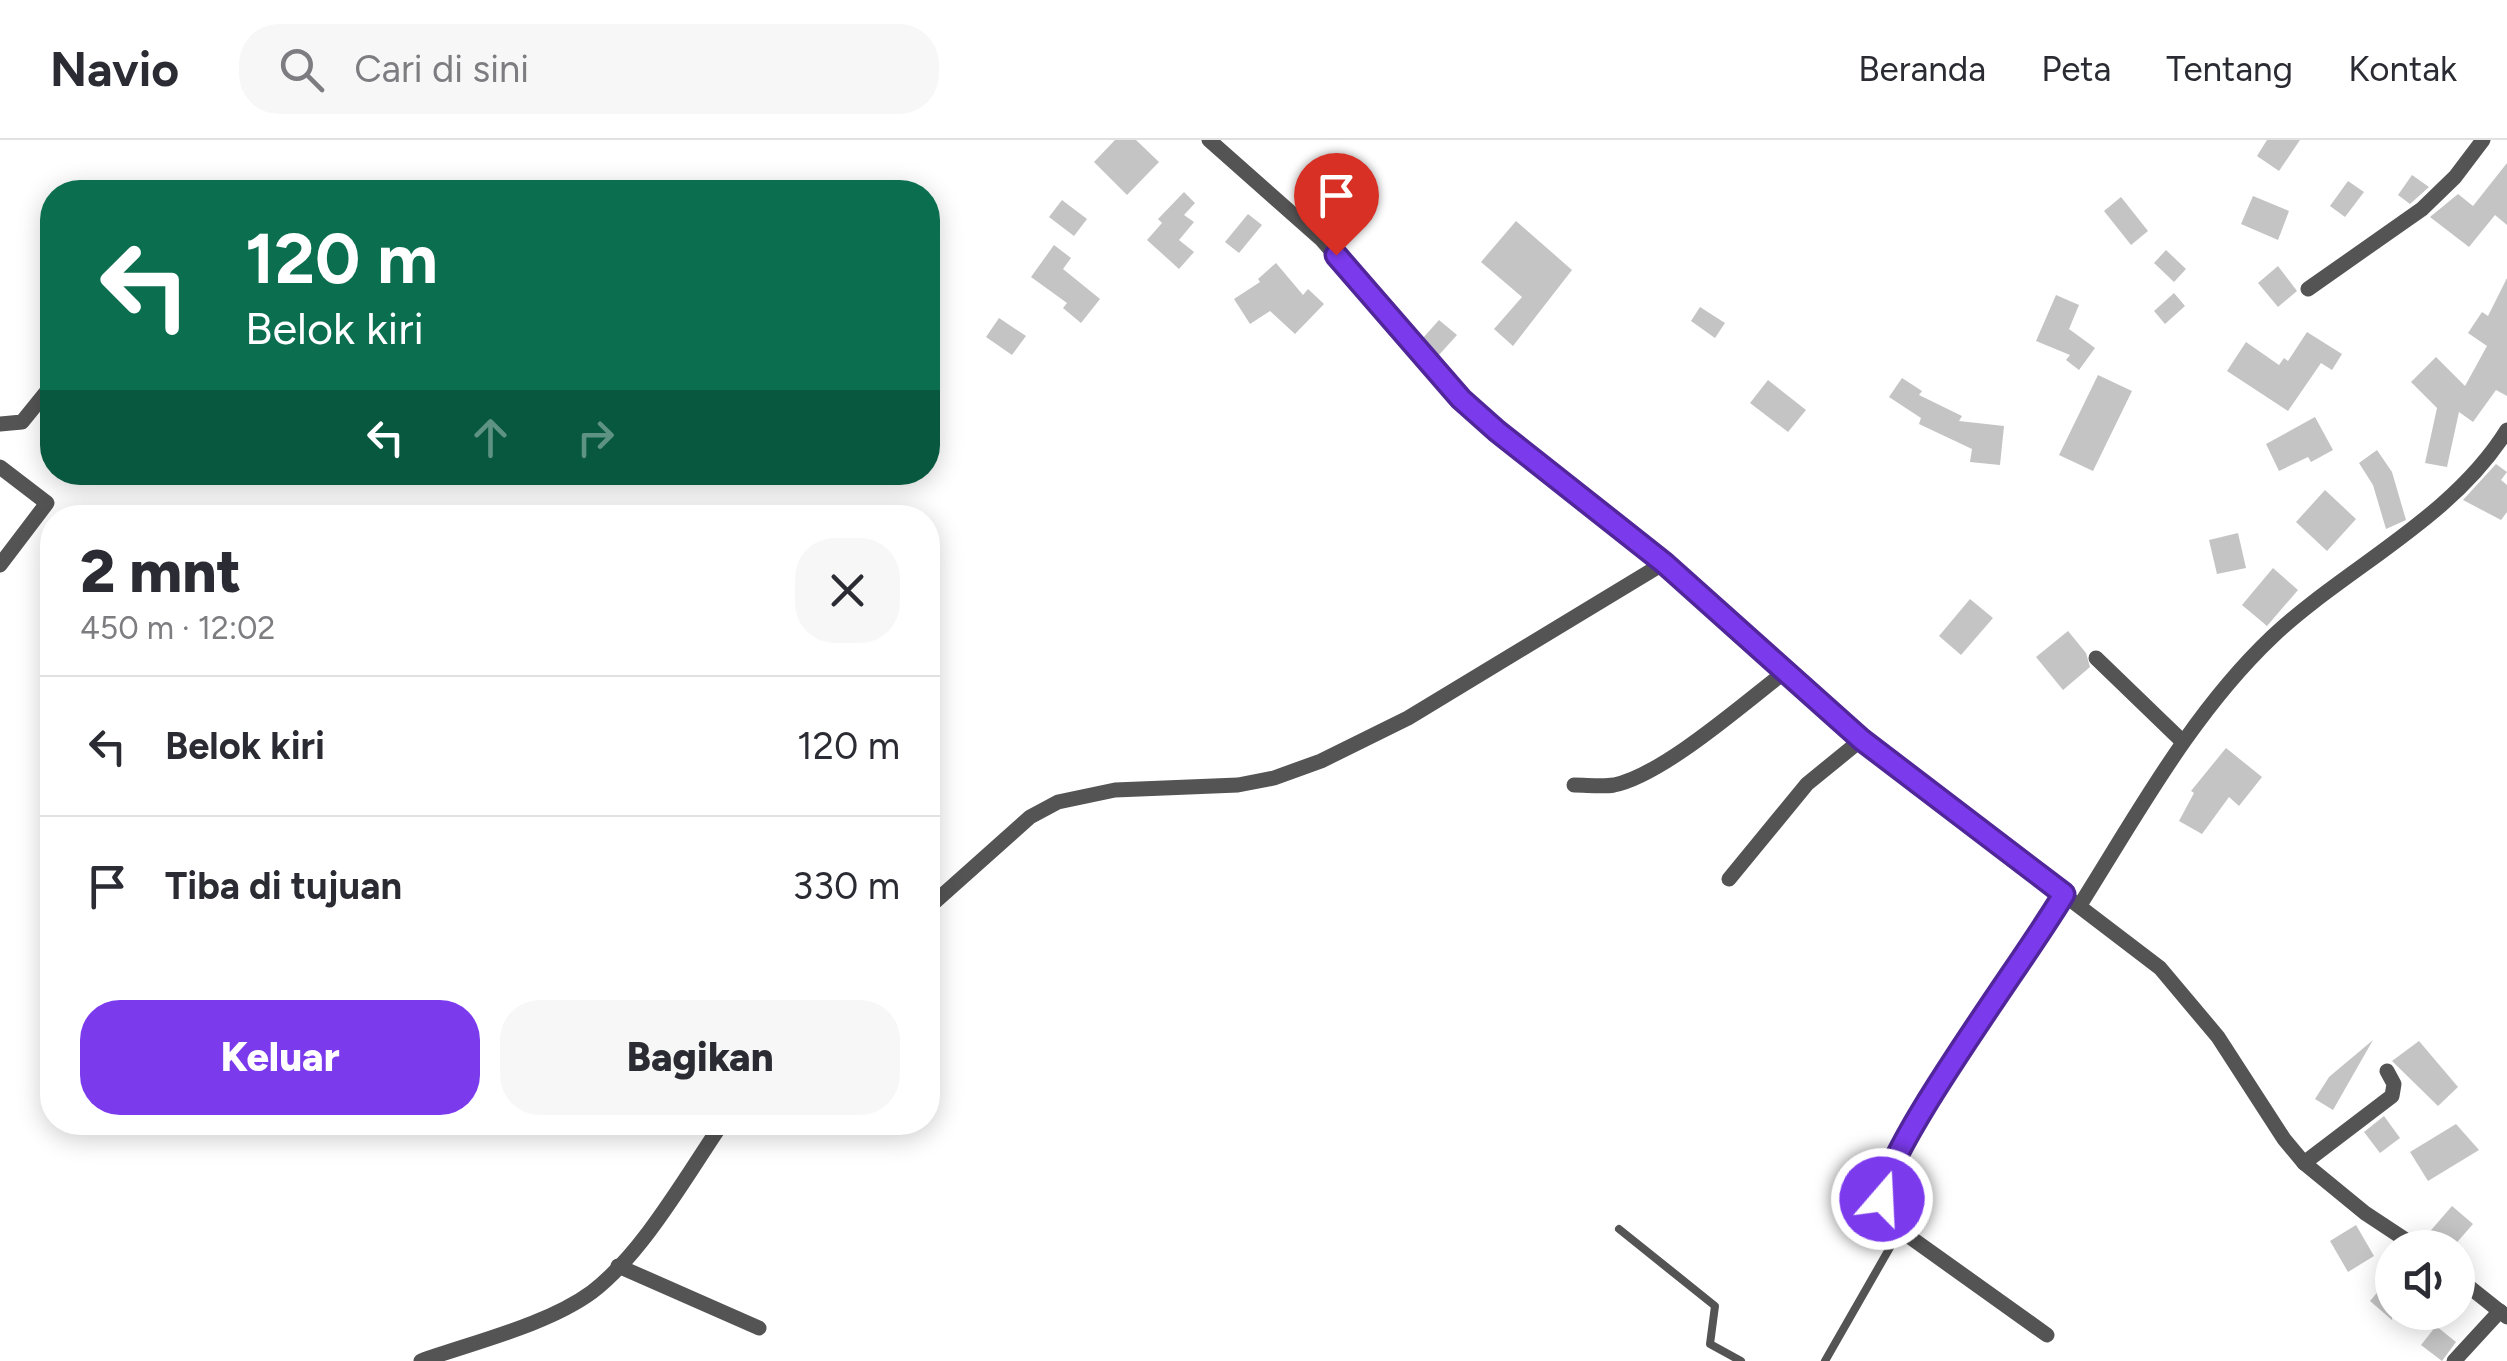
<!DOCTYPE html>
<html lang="id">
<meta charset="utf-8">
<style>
:root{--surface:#fff;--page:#f7f7f7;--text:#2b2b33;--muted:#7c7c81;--line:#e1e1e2;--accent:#7c3aed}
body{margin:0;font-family:Figtree,sans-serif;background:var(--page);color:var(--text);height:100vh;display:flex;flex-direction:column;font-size:38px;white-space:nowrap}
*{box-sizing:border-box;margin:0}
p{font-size:32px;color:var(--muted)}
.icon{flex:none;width:55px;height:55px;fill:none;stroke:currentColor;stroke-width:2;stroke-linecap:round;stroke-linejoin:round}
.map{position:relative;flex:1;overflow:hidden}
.drawer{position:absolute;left:40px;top:365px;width:900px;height:630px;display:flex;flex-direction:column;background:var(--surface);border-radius:40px;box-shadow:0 5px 25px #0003}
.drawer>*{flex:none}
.guide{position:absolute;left:40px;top:40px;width:900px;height:305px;border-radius:40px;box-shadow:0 5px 25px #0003;background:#0b6e4f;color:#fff;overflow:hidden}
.tools{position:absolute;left:2375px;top:1090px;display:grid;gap:20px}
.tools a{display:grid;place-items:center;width:100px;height:100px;border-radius:50%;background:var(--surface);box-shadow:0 5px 25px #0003;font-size:50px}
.pin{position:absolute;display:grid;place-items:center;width:85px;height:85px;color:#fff;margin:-102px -42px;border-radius:50% 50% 50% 0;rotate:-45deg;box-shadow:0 0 10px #0007}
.pin .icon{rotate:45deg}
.me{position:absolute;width:110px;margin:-55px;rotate:19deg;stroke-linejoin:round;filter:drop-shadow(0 0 8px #0008)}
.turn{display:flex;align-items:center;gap:35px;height:210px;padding:0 40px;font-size:45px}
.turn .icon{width:130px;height:130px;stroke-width:2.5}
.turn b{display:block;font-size:70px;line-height:85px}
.lanes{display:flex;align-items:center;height:95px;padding:0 40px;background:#0003;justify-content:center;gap:50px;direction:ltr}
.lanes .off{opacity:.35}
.round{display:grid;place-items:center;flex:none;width:105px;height:105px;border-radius:40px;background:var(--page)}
.overview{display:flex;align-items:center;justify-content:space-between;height:170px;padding:0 40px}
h1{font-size:60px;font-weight:800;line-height:75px}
.button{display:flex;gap:20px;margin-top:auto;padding:20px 40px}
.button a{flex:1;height:115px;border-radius:40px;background:var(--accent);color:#fff;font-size:40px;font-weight:800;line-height:115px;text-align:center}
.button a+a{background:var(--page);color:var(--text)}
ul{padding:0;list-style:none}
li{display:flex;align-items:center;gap:30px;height:140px;padding:0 40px;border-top:2px solid var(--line)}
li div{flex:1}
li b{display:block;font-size:38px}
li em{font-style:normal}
header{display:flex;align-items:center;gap:60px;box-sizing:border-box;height:140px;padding:0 50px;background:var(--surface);border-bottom:2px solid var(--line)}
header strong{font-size:48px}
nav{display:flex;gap:55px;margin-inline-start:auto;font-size:35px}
.search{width:700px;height:90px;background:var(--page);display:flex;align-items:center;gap:25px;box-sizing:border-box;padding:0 35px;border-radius:40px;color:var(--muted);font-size:38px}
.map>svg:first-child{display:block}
.building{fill:#c4c4c4}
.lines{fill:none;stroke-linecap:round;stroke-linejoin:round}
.lane{stroke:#545454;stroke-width:8}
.street{stroke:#545454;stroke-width:15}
.route-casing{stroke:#51269a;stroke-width:25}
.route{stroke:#7c3aed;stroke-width:18}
</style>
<header>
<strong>Navio</strong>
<div class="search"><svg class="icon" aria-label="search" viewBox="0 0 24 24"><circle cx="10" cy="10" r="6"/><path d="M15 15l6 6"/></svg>Cari di sini</div>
<nav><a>Beranda</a><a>Peta</a><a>Tentang</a><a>Kontak</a></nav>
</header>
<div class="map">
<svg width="2507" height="1221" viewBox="0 0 2507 1221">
<rect width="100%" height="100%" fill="#fff"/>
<g class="building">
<path d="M1115,0H1136L1159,22L1127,55L1094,22Z"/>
<path d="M2267,0H2300L2279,31L2257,16Z"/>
<path d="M2507,23V85L2495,75L2469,107L2430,77L2458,54L2473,66Z"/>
<path d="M2412,35L2429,47L2410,64L2398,55Z"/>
<path d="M2348,41L2364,52L2345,77L2330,66Z"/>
<path d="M1184,52L1195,63L1184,75L1194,82L1179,100L1194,112L1179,129L1147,100L1162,83L1158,79Z"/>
<path d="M2253,56L2289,71L2278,100L2241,84Z"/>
<path d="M2121,57L2148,91L2131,105L2104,71Z"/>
<path d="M1062,60L1087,79L1074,96L1049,77Z"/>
<path d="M1248,74L1262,85L1239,113L1225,102Z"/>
<path d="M1516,81L1572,130L1513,206L1494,189L1522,157L1481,122Z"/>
<path d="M1054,105L1071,118L1063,129L1100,159L1081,183L1063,168L1067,163L1031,137Z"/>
<path d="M2166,110L2186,129L2174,142L2154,123Z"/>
<path d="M1276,123L1303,155L1308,149L1324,164L1295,194L1270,171L1250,184L1234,159L1260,142L1258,139Z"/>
<path d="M2278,126L2297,151L2278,167L2258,143Z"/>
<path d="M2507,138V256L2496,250L2473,282L2459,272L2447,327L2425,323L2437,268L2411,242L2436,217L2465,246L2487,206L2468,193L2482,172L2488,176Z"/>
<path d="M2174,153L2185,166L2165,184L2154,171Z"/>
<path d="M2056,155L2079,165L2069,189L2095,208L2079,230L2066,220L2070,215L2036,201Z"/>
<path d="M1700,167L1725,183L1715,198L1691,181Z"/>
<path d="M999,178L1026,196L1012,215L986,197Z"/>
<path d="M1439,180L1457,195L1438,216L1423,198Z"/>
<path d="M2307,192L2342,214L2332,230L2321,223L2288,271L2227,231L2246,202L2279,225L2284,218L2288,221Z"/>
<path d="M2098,235L2132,251L2093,331L2059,315Z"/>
<path d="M1902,238L1922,251L1919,255L1962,276L1959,281L2004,286L2000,325L1970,322L1972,309L1919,284L1921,278L1889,257Z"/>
<path d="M1768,240L1806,270L1788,292L1750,263Z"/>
<path d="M2315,277L2333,310L2311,322L2308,317L2279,331L2266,304Z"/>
<path d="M2377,310L2392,332L2406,380L2386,389L2373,345L2359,323Z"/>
<path d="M2496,324L2507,332L2501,340L2507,345V372L2501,380L2463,360Z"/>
<path d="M2325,350L2356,379L2327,411L2296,382Z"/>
<path d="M2238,393L2246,428L2217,434L2209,400Z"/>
<path d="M2273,428L2298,450L2267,486L2242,465Z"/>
<path d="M1970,459L1993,478L1961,515L1939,496Z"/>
<path d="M2068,491L2086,513L2090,527L2063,550L2036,517Z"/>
<path d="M2226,608L2262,637L2239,666L2229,657L2202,694L2179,681L2194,653L2191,651Z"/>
<path d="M2373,900L2333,970L2315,959L2329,937Z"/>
<path d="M2419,901L2458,947L2438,966L2392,921Z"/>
<path d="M2384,976L2400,998L2380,1013L2364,992Z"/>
<path d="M2456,984L2479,1010L2428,1041L2410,1012Z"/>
<path d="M2452,1066L2473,1084L2452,1108H2440L2426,1096Z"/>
<path d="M2356,1085L2374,1116L2348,1132L2330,1101Z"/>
<path d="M2392,1135V1180L2370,1161Z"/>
<path d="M2436,1186L2456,1202L2442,1221L2421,1205Z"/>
</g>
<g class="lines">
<g class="lane">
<path d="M1619,1089L1715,1166L1710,1204L1741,1221"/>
<path d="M1825,1221L1900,1090"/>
</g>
<g class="street">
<path d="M1209,0L1322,100L1461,259L1497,291L1664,423L1861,600L2160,828L2218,897L2284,999L2304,1023L2365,1073L2418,1108"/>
<path d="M2308,149L2422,69L2455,37L2483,0"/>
<path d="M0,284L22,282L52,245"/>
<path d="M0,327L47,363L0,425"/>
<path d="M2096,518L2183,602"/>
<path d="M1574,645C1587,645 1602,647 1614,645C1663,635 1744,563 1786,531"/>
<path d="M1729,739L1807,644L1861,600"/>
<path d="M2080,765C2138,673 2192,573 2272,497C2345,428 2452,379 2507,290"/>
<path d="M928,768L1030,677L1058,662L1115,650L1238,645L1274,638L1321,621L1408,578L1664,423"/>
<path d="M2304,1023L2392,956L2394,944L2387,931"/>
<path d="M618,1126L759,1188"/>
<path d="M2458,1138L2507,1177"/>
<path d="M2047,1195L1900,1090L1882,1059V1044L1925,968L2065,754"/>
<path d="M421,1221C474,1202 547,1185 592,1152C643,1113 686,1036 723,982"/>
<path d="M2454,1221L2500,1171"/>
</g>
</g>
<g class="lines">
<g class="route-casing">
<path id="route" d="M1336,115L1461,259L1497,291L1664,423L1862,600L2064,754C2031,812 1882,1010 1882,1059"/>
</g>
<use href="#route" class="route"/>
</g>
</svg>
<div class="tools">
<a><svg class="icon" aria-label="sound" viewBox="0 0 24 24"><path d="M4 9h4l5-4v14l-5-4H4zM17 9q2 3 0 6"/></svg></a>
</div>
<div class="pin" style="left:1336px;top:115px;background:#d93025"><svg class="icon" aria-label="arrive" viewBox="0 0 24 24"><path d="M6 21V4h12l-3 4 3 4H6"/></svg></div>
<svg class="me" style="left:1882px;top:1059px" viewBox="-20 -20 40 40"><circle r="17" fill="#7c3aed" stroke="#fff" stroke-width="3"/><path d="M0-11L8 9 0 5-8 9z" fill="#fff"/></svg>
<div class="guide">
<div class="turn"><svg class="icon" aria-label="left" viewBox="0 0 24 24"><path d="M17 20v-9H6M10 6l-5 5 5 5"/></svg><div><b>120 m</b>Belok kiri</div></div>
<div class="lanes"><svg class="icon" aria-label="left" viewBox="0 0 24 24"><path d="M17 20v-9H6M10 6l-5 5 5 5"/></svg><svg class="icon off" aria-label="ahead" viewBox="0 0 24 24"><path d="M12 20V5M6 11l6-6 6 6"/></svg><svg class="icon off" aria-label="right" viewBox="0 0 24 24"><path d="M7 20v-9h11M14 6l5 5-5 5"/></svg></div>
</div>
<section class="drawer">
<div class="overview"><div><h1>2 mnt</h1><p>450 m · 12:02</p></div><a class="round"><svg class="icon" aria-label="close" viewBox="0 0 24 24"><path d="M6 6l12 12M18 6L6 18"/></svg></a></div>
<ul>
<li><svg class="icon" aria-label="left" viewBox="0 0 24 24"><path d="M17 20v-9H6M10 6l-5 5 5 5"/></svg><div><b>Belok kiri</b></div><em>120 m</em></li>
<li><svg class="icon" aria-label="arrive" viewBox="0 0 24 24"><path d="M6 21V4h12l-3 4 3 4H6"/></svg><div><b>Tiba di tujuan</b></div><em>330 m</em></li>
</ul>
<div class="button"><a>Keluar</a><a>Bagikan</a></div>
</section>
</div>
